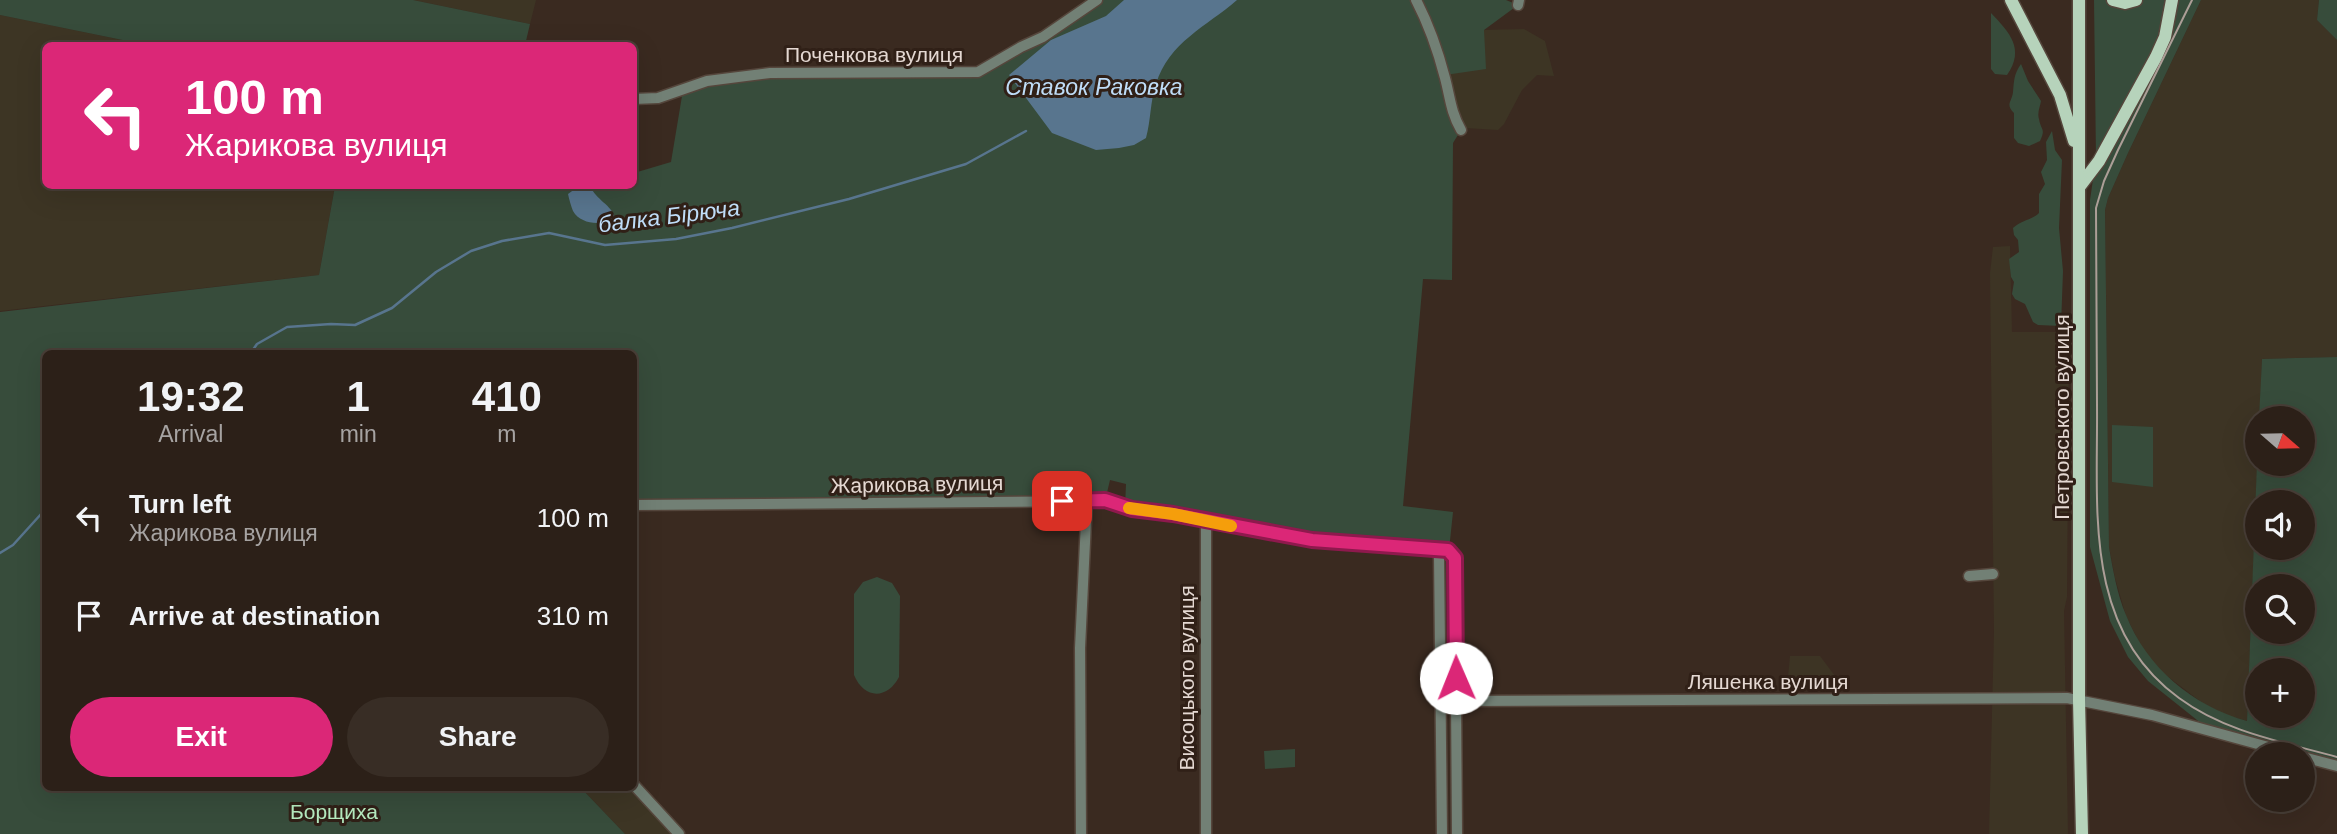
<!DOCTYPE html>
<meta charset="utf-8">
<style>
:root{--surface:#2c2018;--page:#382d25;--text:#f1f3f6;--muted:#a6a3a2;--line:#483e37;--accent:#db2777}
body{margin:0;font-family:Helvetica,sans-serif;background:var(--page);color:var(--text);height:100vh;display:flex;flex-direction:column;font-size:26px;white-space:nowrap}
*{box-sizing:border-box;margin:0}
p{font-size:23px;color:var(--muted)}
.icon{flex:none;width:38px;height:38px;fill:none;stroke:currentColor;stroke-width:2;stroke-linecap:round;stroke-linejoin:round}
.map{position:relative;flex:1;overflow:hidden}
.sheet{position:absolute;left:42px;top:350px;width:595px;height:441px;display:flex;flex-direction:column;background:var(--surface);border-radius:10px;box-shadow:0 7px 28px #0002,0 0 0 2px var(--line)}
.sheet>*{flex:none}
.top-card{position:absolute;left:42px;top:42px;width:595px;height:147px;border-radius:10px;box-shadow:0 7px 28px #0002,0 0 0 2px var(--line);background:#db2777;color:#fff;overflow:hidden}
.needle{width:46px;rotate:110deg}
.controls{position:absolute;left:2245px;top:406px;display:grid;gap:14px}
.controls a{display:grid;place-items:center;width:70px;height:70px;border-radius:50%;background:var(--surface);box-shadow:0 7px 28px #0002,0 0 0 2px var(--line);font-size:35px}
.pin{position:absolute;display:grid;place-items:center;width:60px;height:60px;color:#fff;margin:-30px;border-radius:14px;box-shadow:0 4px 10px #0006}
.me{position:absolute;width:77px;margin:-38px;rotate:359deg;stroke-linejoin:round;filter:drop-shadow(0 0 5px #0008)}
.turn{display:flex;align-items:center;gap:24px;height:147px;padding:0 28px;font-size:32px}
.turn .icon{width:91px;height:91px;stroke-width:2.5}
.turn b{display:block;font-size:49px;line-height:60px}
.eta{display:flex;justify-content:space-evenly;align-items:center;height:119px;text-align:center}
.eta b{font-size:42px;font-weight:700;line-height:49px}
.cta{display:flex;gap:14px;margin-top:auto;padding:14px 28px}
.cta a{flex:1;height:80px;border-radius:42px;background:var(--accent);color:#fff;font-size:28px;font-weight:700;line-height:80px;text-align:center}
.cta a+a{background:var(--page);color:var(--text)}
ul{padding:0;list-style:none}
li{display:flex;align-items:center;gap:21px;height:98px;padding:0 28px}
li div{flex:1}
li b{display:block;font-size:26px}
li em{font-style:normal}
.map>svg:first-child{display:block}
.commercial{fill:#3d3424}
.industrial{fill:#3d3524}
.green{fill:#374c3b;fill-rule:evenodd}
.water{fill:#58758e}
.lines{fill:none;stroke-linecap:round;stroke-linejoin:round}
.stream{stroke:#58758e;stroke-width:2.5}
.minor-casing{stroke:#55463c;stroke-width:13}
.major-casing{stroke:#55463c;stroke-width:15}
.minor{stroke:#728075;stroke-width:10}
.major{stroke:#b6d3bb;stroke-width:12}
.tram{stroke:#ac9e97;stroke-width:2}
.route-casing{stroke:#8e194d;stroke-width:18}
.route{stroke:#db2777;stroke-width:12}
.slow{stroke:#f59e0b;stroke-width:12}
.labels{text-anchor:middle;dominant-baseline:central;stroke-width:6;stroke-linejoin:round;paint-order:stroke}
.street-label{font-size:21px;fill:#e4d8d2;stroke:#302017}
.park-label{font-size:21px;fill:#b6ecc0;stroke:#302017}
.water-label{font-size:23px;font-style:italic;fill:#bfddf8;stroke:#302017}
</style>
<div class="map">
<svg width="2337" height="834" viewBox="0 0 2337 834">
<rect width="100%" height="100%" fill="#3a2a20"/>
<g class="commercial">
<path d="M2201,0H2319L2317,20L2337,40V357L2262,359L2247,721L2228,716L2204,704L2159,670L2142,648L2126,616L2115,578L2109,547L2105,210L2108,198L2128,153Z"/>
<path d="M2010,246L2012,332H2069L2067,597L2064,611L2068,834H1989L1994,632L1990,273L1993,247Z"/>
<path d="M1790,656H1820L1835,676L1788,677Z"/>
</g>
<g class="industrial">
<path d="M413,0H536L530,24Z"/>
<path d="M0,15L147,45L46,46V186H335L319,275L0,311Z"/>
<path d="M1524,29L1545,41L1554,76L1537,75L1522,90L1504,124L1498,130L1465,128L1461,130L1445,75L1483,30Z"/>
<path d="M581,788H628L679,834H625Z"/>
</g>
<g class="green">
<path d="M0,0H413L530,24L525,45H147L0,15Z"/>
<path d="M1097,0H1506L1518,5L1484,30L1486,69L1445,75L1461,130L1453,143L1452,280L1423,279L1403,506L1453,512L1449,550L1351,541L1125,508L1126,484L1110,480L1105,501L634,505V354H46V788H581L625,834H0V312L319,275L335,186H634V173L671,162L683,90L770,73L978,72Z"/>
<path d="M2094,0H2201L2128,153L2108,198L2105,210L2109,547C2113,570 2117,594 2126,615C2147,668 2193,706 2247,721L2257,463L2303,464V418H2259L2262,359L2337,357V766L2202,724L2148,681L2128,657L2110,621L2090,547V200L2096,159ZM2258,502H2303V548H2258ZM2258,586H2303V632H2258ZM2258,670H2303V716H2258Z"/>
<path d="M2319,0H2337V40L2317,20Z"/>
<path d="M1991,13C2010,33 2025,49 2007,75L1995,74L1991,69Z"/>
<path d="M2021,64L2028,81L2041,101C2040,107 2037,113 2039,119C2041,131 2046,128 2040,141L2029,146L2018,143L2014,138V113C2005,104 2012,102 2013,92C2014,80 2014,74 2021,64Z"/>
<path d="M2052,131L2055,150L2062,160L2059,228L2063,271L2061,326L2038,325L2033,322L2025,304L2015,299L2012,294L2014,282L2011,277L2009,259L2019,252L2018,240L2014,235L2013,228C2021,220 2032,220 2039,213V194L2045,184L2041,172L2047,160L2046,142Z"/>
<path d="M2112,425L2153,427V487L2112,482Z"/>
<path d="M877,577L892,583L900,596L899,677C887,700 864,699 854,675V594L863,582Z"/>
<path d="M1295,749V767L1265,769L1264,751Z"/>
</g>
<g class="water">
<path d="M1124,0H1237C1206,27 1169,42 1156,84C1150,102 1151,120 1146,138L1134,145L1119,148L1096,150L1052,133L1009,75L1051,40L1106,16Z"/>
<path d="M579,186H590C596,200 612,205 615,218C603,226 581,225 573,211C571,206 569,199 568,194Z"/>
</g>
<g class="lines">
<g class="stream">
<path d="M250,354L257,344L287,327L331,324L355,325L392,308L436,272L471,251L502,241L549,233L605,245L676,239L732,228L849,199L966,164L1026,131"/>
<path d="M0,553L13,545L42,513L46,512"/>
</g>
<g class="minor-casing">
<g id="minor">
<path d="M1416,0C1429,25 1438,51 1445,78C1450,97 1451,113 1461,130"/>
<path d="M1518,5L1519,0"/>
<path d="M634,99L658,98L707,81L770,73L978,72L1021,47L1043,37L1097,0"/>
<path d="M634,505L1105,501L1132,509L1173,514L1312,540L1449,550"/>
<path d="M1449,550L1455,558L1457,834"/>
<path d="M1969,576L1993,574"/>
<path d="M1456,701L2067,698L2152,715L2294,754"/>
<path d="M2303,757L2337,766"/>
<path d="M634,785L679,834"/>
<path d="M1081,834L1080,648L1087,500"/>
<path d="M1206,834V521"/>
<path d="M1442,834L1439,556L1449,550"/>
</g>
</g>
<g class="major-casing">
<g id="major">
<path d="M2011,0L2060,95L2074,141"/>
<path d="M2079,0V700L2082,834"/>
<path d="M2113,0L2125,3L2136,0"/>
<path d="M2080,186L2099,161L2156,57L2165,37L2172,0"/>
</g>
</g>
<use href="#minor" class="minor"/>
<use href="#major" class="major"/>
<path class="tram" d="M2192,0L2118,150L2104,181L2096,208C2096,274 2097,339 2097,405C2098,509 2083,629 2179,698C2225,732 2283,742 2337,757"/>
</g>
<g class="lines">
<g class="route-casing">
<path id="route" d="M1062,501L1105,500L1132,509L1173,514L1312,540L1448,550L1455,558L1456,678"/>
</g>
<use href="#route" class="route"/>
<path class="slow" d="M1129,508L1173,514L1231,526"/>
</g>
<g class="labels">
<g class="street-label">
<text x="874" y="54">Поченкова вулиця</text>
<text transform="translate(2061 417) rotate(-90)">Петровського вулиця</text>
<text transform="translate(917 484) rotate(-1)">Жарикова вулиця</text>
<text transform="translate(1186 678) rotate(-90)">Висоцького вулиця</text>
<text x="1768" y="681">Ляшенка вулиця</text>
</g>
<g class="park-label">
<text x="334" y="811">Борщиха</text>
</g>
<g class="water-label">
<text x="1094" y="87">Ставок Раковка</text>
<text transform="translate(669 216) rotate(-7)">балка Бірюча</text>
</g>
</g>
</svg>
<div class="controls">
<a><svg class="needle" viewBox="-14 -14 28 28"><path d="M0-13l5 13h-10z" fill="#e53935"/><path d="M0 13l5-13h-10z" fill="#a6a3a2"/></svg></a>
<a><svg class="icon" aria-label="sound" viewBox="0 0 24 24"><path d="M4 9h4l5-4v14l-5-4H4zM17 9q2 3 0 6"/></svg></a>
<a><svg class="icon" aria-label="search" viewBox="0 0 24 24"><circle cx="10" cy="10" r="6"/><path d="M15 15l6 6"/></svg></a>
<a>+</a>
<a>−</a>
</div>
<div class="pin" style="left:1062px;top:501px;background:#d93025"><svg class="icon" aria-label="arrive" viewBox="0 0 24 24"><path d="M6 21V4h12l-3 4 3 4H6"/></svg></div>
<svg class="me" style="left:1456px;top:678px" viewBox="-20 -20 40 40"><circle r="19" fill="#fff"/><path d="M0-13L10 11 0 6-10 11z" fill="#db2777"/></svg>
<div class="top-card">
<div class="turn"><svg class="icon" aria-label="left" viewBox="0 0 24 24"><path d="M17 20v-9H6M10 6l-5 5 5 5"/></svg><div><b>100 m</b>Жарикова вулиця</div></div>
</div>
<section class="sheet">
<div class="eta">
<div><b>19:32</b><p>Arrival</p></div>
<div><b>1</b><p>min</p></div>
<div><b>410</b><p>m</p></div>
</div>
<ul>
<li><svg class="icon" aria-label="left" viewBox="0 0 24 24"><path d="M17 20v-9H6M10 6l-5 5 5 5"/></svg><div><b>Turn left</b><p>Жарикова вулиця</p></div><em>100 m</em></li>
<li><svg class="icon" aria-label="arrive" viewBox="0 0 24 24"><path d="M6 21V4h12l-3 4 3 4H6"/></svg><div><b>Arrive at destination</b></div><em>310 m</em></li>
</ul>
<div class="cta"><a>Exit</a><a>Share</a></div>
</section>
</div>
